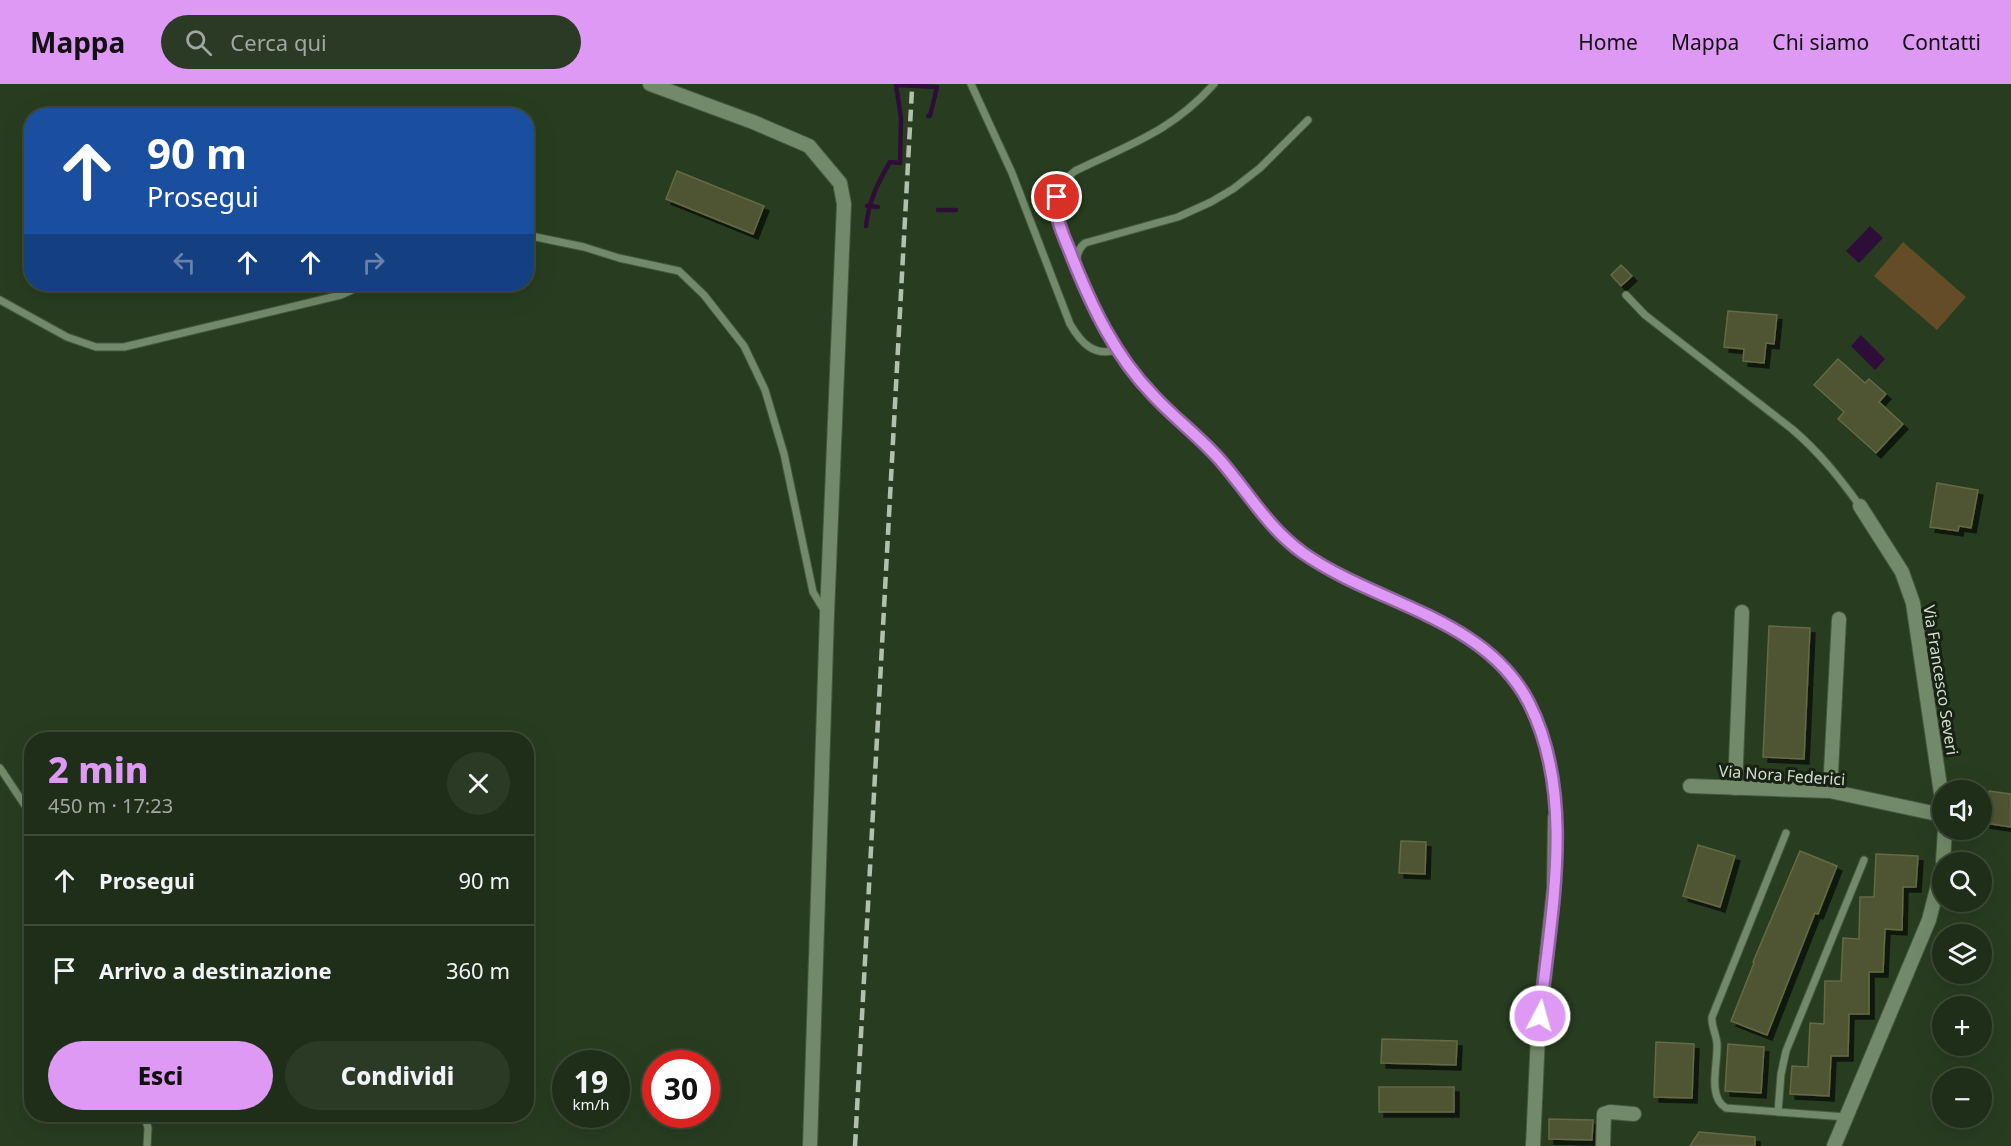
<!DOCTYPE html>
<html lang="it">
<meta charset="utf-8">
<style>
:root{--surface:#1e2e18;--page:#2b3a25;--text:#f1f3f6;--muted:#a1a8a2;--line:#3c4a37;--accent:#dd99f4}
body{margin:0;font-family:"Noto Sans",sans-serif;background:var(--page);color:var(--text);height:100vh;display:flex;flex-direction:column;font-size:22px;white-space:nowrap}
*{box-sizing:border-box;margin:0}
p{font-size:20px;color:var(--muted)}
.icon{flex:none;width:33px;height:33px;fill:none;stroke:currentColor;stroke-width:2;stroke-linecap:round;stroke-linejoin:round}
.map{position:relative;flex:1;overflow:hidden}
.details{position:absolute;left:24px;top:648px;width:510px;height:390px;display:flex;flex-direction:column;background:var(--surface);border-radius:24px;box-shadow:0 6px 24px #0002,0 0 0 2px var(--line)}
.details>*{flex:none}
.banner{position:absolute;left:24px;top:24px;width:510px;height:183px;border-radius:24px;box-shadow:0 6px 24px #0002,0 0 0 2px var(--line);background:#1a4fa0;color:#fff;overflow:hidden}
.tools{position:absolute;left:1932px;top:696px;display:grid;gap:12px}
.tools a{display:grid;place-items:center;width:60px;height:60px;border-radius:50%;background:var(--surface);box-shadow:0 6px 24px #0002,0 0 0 2px var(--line);font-size:30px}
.speed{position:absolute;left:552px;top:966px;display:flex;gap:12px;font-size:30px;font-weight:700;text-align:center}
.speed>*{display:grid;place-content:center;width:78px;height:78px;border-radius:50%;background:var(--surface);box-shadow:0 6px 24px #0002,0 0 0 2px var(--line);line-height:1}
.speed small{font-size:15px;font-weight:400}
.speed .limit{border:9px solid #d22;background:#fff;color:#111}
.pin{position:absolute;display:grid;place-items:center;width:51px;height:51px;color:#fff;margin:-26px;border:3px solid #fff;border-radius:50%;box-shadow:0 2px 6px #0007}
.me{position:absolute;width:66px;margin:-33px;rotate:6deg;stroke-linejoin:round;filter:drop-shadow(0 0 4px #0008)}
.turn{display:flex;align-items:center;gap:21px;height:126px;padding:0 24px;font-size:27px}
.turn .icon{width:78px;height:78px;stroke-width:2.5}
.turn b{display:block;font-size:42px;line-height:51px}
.lanes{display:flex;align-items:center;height:57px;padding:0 24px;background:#0003;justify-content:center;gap:30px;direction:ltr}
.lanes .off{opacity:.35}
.round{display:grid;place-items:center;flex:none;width:63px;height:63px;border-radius:32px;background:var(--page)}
.summary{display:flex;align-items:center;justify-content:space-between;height:102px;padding:0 24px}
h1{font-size:36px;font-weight:800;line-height:45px;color:var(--accent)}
.action{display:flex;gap:12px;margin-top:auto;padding:12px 24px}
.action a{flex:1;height:69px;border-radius:36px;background:var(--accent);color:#111;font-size:24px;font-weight:800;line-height:69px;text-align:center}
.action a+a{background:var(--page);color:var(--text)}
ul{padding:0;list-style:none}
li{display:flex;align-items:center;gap:18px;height:90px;padding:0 24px;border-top:2px solid var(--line)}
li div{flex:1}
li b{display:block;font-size:22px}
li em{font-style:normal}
header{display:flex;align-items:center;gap:36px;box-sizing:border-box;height:84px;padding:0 30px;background:var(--accent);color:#111}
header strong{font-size:28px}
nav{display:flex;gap:33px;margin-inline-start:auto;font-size:21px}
.search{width:420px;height:54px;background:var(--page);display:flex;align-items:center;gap:15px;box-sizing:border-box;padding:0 21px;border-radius:33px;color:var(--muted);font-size:22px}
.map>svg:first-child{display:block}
.green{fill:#644c26}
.water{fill:#2f0d39}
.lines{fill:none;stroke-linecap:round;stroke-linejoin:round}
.stream{stroke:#2f0d39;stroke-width:4.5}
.building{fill:#4f5531;stroke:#636a45;stroke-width:1.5;filter:url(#shadow)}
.service-casing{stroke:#46583e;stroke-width:9}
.minor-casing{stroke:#46583e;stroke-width:16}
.service{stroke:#728a69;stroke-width:7}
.minor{stroke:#728a69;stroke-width:14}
.rail{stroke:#b2c1ad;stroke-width:4.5;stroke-dasharray:12 6;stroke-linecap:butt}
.route-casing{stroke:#90639f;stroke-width:15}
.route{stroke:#dd99f4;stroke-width:10}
.labels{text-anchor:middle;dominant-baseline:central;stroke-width:6;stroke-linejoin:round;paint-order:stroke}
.street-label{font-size:16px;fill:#d2dfcd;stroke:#172114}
</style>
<header>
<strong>Mappa</strong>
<div class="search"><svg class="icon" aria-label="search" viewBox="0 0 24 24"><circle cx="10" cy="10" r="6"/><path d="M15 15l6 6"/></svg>Cerca qui</div>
<nav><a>Home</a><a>Mappa</a><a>Chi siamo</a><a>Contatti</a></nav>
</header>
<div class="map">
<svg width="2011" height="1062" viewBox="0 0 2011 1062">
<defs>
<filter id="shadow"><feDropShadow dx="5" dy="5" stdDeviation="0" flood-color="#0009"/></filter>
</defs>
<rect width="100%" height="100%" fill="#283d20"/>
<path class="green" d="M1903,158L1966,213L1937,246L1874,192Z"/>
<g class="water">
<path d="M1870,142L1883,154L1859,179L1846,167Z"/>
<path d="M1861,251L1885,275L1875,286L1851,262Z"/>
</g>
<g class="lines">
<g class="stream">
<path d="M867,122L878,123"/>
<path d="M938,126H956"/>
<path d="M866,142C869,117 877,100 890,78L900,79L901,34L896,1L937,3L930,32H928"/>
</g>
</g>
<g class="building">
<path d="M677,87L764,122L753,150L666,115Z"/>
<path d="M1621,181L1632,192L1621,202L1611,191Z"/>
<path d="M1728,227L1777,231L1774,260L1766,259L1764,279L1743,277L1744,265L1724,263Z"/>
<path d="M1838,275L1865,299L1869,295L1886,310L1879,318L1903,340L1876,369L1838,335L1844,328L1814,301Z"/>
<path d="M1937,399L1978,406L1971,444L1959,442L1958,447L1930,443Z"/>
<path d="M1769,542L1810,544L1804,675L1763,673Z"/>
<path d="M1989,707L2011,710V743L1985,739Z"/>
<path d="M1401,757L1426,758L1425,790L1399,789Z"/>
<path d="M1698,761L1735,772L1720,823L1683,812Z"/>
<path d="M1800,767L1837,782L1818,830L1815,829L1767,951L1731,937L1754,879L1753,878Z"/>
<path d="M1876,770L1918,772L1916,803H1903L1902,846L1885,845L1883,888H1869V930H1849L1848,972H1831L1829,1012L1790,1010L1792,982L1808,983L1810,939L1824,940L1825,897H1841L1843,854L1859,855L1860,813H1874Z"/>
<path d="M1382,955L1457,957L1456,981L1381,979Z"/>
<path d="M1656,958L1694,960L1692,1014L1654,1013Z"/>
<path d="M1728,960L1764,963L1761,1009L1725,1007Z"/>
<rect x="1379" y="1003" width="75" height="25"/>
<path d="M1549,1035L1593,1036L1592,1056L1549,1055Z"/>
<path d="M1699,1048L1755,1053V1062H1690Z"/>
</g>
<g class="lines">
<g class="service-casing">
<g id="service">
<path d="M971,0L1012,89L1070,240C1081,259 1094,273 1117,266"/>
<path d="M1308,36L1260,84L1233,105L1211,118L1178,133L1085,159C1069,173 1080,192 1087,208C1104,246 1124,281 1153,311C1173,334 1198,352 1218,374C1247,406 1267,443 1303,468C1338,494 1381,511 1420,529C1451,544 1484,558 1507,585C1543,627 1551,681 1555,734"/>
<path d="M526,151L584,163L619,174L679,187L704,211L744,262L765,306L784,370L813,508L824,526"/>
<path d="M1075,178C1062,147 1040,113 1075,87C1130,60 1171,48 1214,0"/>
<path d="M1626,211L1645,231L1792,345C1819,368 1839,393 1860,422"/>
<path d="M0,216L67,253L96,263H124L341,211L365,200"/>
<path d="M0,684L32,732"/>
<path d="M1786,749L1712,933C1711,943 1717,951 1717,961C1718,980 1707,1013 1726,1024L1846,1033"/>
<path d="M1778,1028L1781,990L1786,967L1864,776"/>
<path d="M144,1030L148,1044L147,1062"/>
</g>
</g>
<g class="minor-casing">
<g id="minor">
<path d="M650,0L753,38L809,62L840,99L844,120L827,530L810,1062"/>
<path d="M1860,422L1902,488L1913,519L1942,716"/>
<path d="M1690,702L1830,707L1942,731"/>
<path d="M1735,704L1742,528"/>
<path d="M1830,707L1839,535"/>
<path d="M1943,778L1945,746"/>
<path d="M1533,1062L1538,951L1554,805L1555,734"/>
<path d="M1603,1062L1604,1030L1610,1028L1634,1030"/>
<path d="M1834,1062L1929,836L1942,785"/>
</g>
</g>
<use href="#service" class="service"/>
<use href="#minor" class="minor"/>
<path class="rail" d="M855,1062L912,5"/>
</g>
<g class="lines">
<g class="route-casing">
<path id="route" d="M1057,113C1053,133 1065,154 1072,173C1092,223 1115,272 1153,311C1174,334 1200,353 1220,376C1248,408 1268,444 1303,469C1377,521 1485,533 1529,619C1577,714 1550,832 1540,932"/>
</g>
<use href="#route" class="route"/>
</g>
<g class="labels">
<g class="street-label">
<text transform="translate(1941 596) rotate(81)">Via Francesco Severi</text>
<text transform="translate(1782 691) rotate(4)">Via Nora Federici</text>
</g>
</g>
</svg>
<div class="tools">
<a><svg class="icon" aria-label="sound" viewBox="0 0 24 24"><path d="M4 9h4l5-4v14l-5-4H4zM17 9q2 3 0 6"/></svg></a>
<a><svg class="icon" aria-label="search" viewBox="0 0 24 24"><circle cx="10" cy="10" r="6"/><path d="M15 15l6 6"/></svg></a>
<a><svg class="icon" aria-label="layers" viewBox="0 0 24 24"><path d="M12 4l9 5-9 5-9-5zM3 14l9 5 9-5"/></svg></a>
<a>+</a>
<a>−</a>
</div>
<div class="speed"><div>19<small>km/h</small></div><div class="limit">30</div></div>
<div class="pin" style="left:1057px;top:113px;background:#d93025"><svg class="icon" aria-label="arrive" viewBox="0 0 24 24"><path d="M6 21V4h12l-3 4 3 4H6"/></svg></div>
<svg class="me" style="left:1540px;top:932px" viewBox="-20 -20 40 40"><circle r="17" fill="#dd99f4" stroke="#fff" stroke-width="3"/><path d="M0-11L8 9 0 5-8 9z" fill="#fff"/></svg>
<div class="banner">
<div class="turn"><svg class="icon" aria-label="ahead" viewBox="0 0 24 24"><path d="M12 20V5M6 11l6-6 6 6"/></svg><div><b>90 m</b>Prosegui</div></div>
<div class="lanes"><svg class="icon off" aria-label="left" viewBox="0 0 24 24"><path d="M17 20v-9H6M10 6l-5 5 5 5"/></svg><svg class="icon" aria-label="ahead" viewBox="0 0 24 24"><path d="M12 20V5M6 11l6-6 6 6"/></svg><svg class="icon" aria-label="ahead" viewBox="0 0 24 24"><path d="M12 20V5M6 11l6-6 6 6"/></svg><svg class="icon off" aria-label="right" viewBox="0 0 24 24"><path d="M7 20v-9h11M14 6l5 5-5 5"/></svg></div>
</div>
<section class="details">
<div class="summary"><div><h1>2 min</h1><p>450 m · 17:23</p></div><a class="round"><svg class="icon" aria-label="close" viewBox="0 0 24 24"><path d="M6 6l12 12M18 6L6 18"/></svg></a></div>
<ul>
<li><svg class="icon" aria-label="ahead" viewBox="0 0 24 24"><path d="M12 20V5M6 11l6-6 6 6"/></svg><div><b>Prosegui</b></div><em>90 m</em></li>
<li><svg class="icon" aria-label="arrive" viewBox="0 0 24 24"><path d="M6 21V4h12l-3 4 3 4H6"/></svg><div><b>Arrivo a destinazione</b></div><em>360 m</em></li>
</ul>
<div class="action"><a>Esci</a><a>Condividi</a></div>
</section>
</div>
